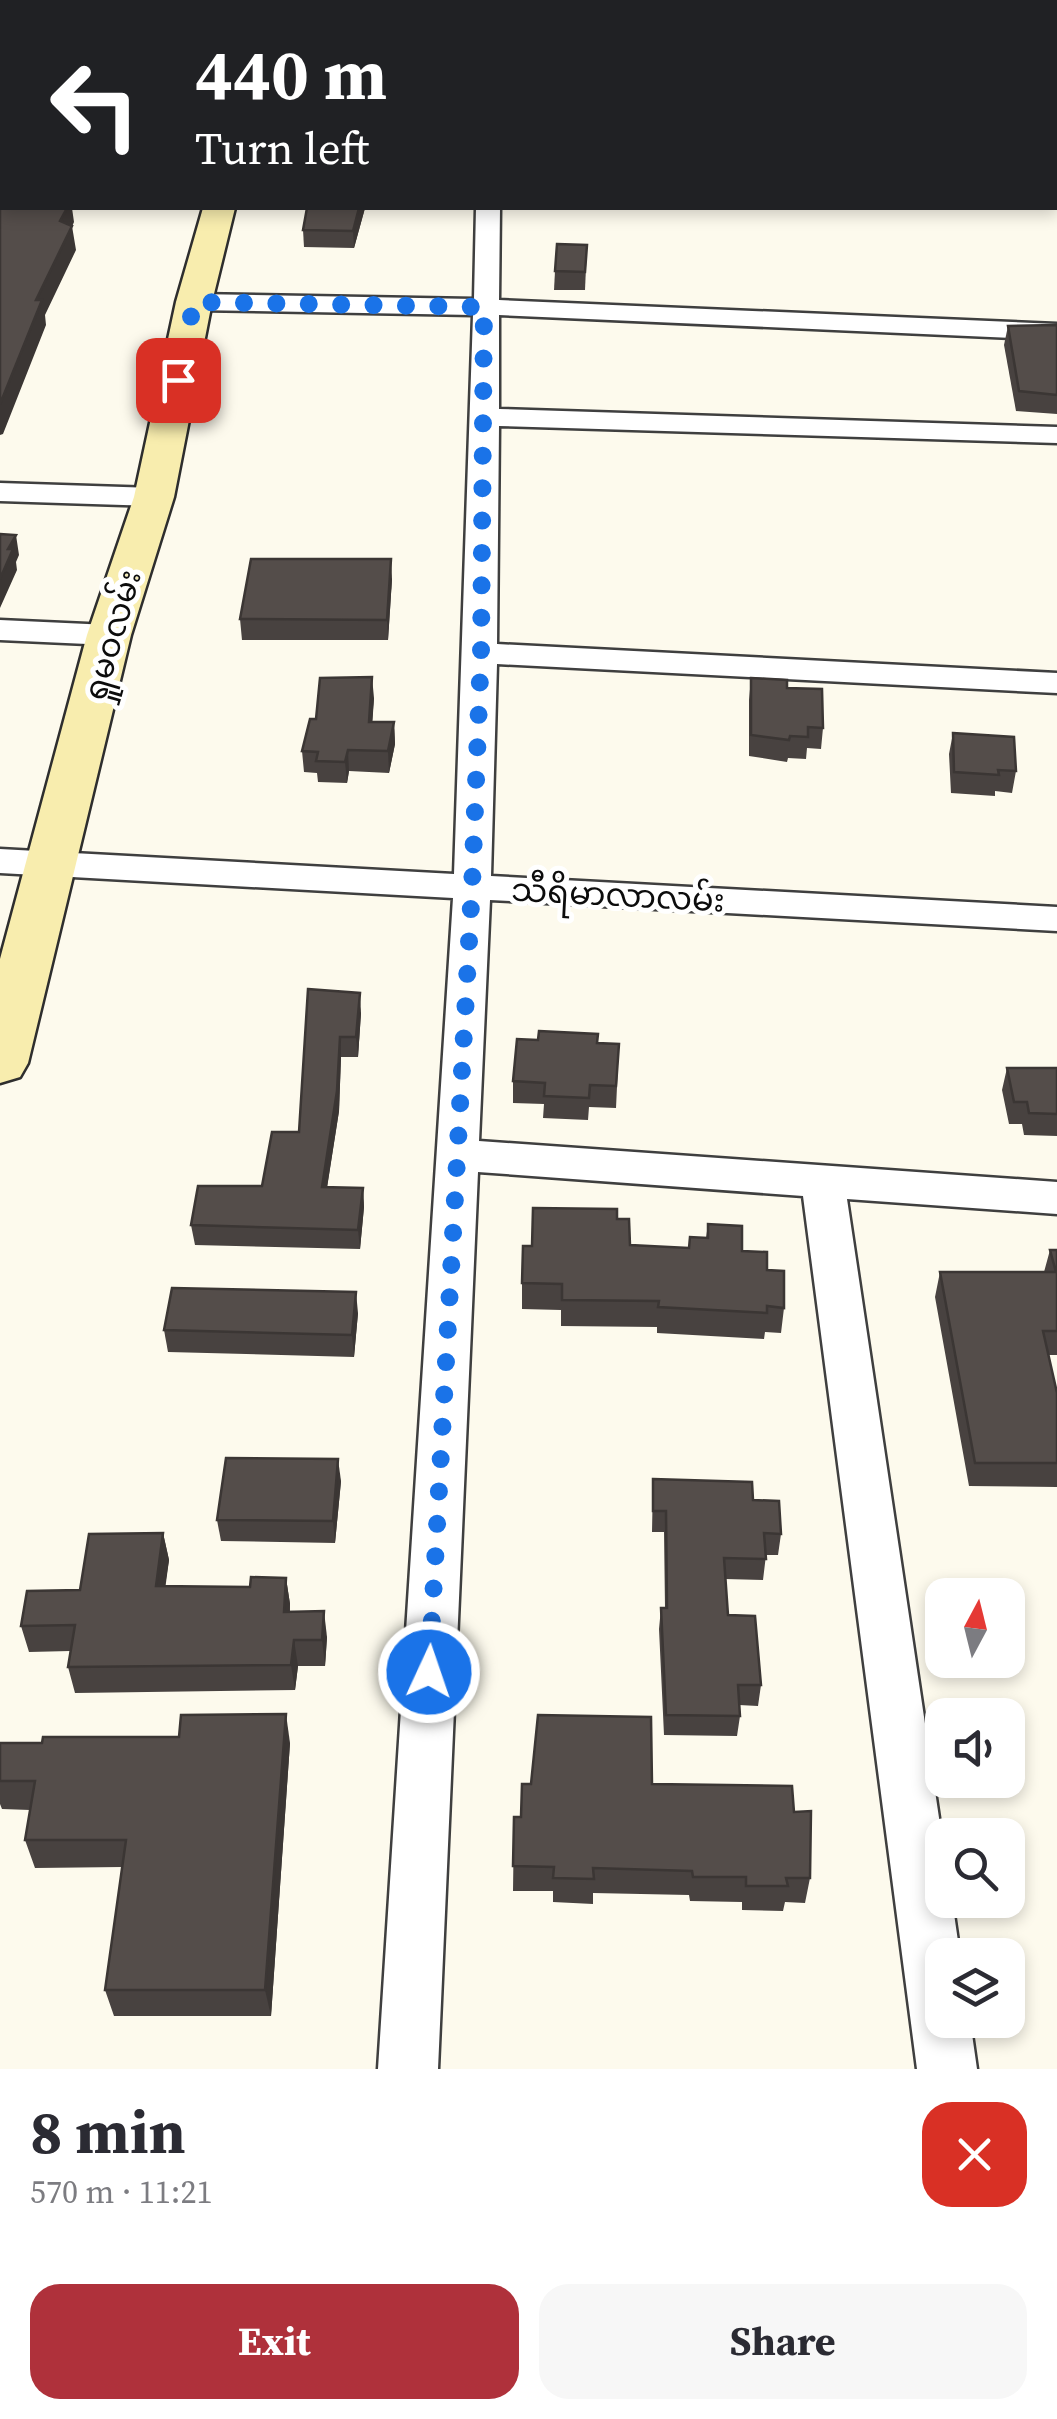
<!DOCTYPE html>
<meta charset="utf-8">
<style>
:root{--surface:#fff;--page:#f7f7f7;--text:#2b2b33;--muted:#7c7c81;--accent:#af313b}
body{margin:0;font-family:"Source Serif 4","Noto Sans Myanmar",serif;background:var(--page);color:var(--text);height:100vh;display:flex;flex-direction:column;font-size:38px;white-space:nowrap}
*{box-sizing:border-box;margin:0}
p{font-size:32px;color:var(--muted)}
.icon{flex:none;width:55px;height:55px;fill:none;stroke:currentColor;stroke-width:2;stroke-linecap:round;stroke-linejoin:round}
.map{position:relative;height:2069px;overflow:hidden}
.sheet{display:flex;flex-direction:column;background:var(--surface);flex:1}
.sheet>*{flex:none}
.top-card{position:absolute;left:0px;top:0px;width:1058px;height:210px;box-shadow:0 5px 15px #0003;background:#202124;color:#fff;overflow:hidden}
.needle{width:65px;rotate:7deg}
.tools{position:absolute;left:925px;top:1578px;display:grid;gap:20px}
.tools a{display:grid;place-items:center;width:100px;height:100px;border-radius:20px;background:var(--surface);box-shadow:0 5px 15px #0003;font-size:50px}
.pin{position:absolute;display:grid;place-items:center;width:85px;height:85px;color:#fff;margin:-42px;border-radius:20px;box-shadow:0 5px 15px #0006}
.me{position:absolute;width:110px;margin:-55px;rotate:3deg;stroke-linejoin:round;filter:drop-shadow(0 0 8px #0008)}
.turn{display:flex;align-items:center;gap:35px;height:210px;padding:0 30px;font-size:45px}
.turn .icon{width:130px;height:130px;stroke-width:2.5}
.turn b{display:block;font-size:70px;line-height:85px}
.round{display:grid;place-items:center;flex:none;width:105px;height:105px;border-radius:30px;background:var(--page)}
.overview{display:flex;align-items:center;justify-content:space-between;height:170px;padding:0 30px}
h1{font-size:60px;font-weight:700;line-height:75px}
.action{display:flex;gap:20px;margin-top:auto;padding:20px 30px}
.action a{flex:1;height:115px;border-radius:30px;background:var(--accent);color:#fff;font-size:40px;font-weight:700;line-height:115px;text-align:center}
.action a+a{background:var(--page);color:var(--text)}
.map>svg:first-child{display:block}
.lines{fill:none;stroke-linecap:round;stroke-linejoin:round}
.street-casing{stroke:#3f3f3f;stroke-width:5}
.secondary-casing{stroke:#2e2e2e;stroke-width:5}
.street{fill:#fff;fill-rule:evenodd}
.secondary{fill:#f8edae;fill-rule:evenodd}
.wall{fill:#484240}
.shaded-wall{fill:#3b3634}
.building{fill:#544d4a;stroke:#3b3634;stroke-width:2.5}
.route{stroke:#1a73e8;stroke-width:18;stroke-dasharray:0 32.4}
.labels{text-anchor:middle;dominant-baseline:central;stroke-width:10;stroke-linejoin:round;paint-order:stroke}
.street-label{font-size:32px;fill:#0c0c0c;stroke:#fff}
</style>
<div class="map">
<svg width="1057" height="2069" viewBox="0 0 1057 2069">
<rect width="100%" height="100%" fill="#fdfaed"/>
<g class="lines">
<g class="street-casing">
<g id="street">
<rect x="0" y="31" width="2" height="12"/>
<rect x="1055" y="61" width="2" height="12"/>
<path d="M0,105L2,106V119H0Z"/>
<path d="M476,208H500L499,300L1057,324V340L499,315V409L1057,427V443L499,426L497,644L1057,673V693L497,664L491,876L1057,907V931L490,900L479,1141L1057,1182V1214L847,1199L942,1838V1900H952L960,1955H942V2020H970L977,2069H917L803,1196L478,1172L438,2069H378L453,898L0,873V849L454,874L473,315L194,310L181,302L194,294L474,299Z"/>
<path d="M0,483L154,488L169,497L154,506L0,501Z"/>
<path d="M0,620L109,625L125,635L109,645L0,640Z"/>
</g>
</g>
<g class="secondary-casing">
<path id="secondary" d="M203,208H235L212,302L174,497L131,635L28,1063L20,1077L0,1083V959L87,635L134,497L176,302Z"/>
</g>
<use href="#street" class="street"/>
<use href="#secondary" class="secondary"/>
</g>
<g class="wall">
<rect x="0" y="45" width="2" height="50"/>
<rect x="1055" y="68" width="2" height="56"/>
<path d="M1055,137L1057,138V203H1055Z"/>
<path d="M365,208L354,248L304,247L303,230Z"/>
<path d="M587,245L585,290H554L555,271Z"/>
<path d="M1057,325V414L1016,411L1004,345L1008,326Z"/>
<path d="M392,579L388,640H242L240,619Z"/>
<path d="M751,678L787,688L823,728L821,749L807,748L806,759L788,758L787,762L749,756V700Z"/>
<path d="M374,698L372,722H394L395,744L389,773L349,771L347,783L318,782L317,773L304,772L302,751L316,719Z"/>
<path d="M953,733L1016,771L1012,793L995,791V796L951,793L949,754Z"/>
<path d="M308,989L361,1013L358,1057H341L339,1111L327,1187L363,1188L364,1207L360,1249L195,1245L191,1225L262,1186L299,1132Z"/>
<path d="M598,1043L619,1044L616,1108L589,1107L588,1120L543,1118L544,1104L513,1103V1081Z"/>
<path d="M1007,1068H1057V1136L1024,1135L1022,1124H1009L1002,1090Z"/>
<path d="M617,1219L630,1245L689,1248L706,1238L708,1224L767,1270L784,1308L781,1333L765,1332L764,1339L657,1333V1327L561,1326V1310L522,1309V1283L532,1246Z"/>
<path d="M1050,1250H1057V1355H1049L1057,1393V1487L969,1486L935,1297L940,1272H1044Z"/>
<path d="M358,1313L354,1357L168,1352L164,1330Z"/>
<path d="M653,1479L753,1500L781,1534L778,1555H766L763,1580L725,1579L728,1615L761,1685L758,1706L739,1705L740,1716L737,1736L664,1735L659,1629L661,1608H665L664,1532H652Z"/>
<path d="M341,1481L335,1543L221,1541L217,1520Z"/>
<path d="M163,1533L169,1560L165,1586L250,1587L286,1578L290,1604V1612L327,1637L325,1666H298L295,1690L75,1693L68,1667L70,1651L29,1652L21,1626L80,1590Z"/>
<path d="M0,1743H290L271,2016H114L105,1990L122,1867L35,1868L25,1840L30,1810L2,1809L0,1804Z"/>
<path d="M652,1784L794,1812L810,1878L805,1903L785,1902L783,1911L742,1910V1902L690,1901L689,1895L593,1893V1904L553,1902V1891H513L514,1817H521Z"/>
</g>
<g class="shaded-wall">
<path d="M67,208H72L74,222L71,229L72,226L76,250L45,315L46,325L3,434L0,435V404L36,300L60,221Z"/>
<path d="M359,208H365L354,248L353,231Z"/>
<path d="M16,535L19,555L16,562L17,570L0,608V579L8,549Z"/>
<path d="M391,559L392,579L388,640L387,620Z"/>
<path d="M372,677L374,698L371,743L369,722Z"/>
<path d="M394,722L395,744L389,773L388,751Z"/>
<path d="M348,750L349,771L347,783L345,762Z"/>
<path d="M360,993L361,1013L358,1057L356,1037Z"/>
<path d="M340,1037L341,1057L339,1111L324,1207L322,1187Z"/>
<path d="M363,1188L364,1207L360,1249L358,1230Z"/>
<path d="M356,1292L358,1313L354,1357L352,1335Z"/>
<path d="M338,1459L341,1481L335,1543L333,1521Z"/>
<path d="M163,1533L169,1560L162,1612L156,1586Z"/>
<path d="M286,1578L290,1604L288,1638L284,1612Z"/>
<path d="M324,1611L327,1637L325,1666L322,1640Z"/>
<path d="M294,1640L298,1666L295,1690L291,1665Z"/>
<path d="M286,1714L290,1743L271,2016L265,1990Z"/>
</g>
<g class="building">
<rect x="0" y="45" width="2" height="32"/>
<rect x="1055" y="68" width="2" height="38"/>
<path d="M1055,137L1057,138V185H1055Z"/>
<path d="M2,184V208H67L60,221L72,226L36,300H42L0,404V188Z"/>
<path d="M307,208H359L353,231L303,230Z"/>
<path d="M557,244L587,245L585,272L555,271Z"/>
<path d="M1057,325V395L1019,391L1008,326Z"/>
<path d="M0,534L16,535L8,549H13L0,579Z"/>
<path d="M251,559H391L387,620L240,619Z"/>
<path d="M372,677L369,722H394L388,751L348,750L345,762L316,761L318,752L302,751L310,719H316L320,678Z"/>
<path d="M751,678L787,680V688L822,689L823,728L808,727V737L790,736L789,740L751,735Z"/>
<path d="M953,733L1014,737L1016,771L998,770L999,775L954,772Z"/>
<path d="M308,989L360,993L356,1037H340L337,1091L322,1187L363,1188L358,1230L191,1225L198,1186H262L272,1132H299Z"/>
<path d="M539,1031L598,1034L597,1043L619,1044L616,1086L590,1085L589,1098L544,1096L545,1083L513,1081L517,1039L538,1040Z"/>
<path d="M1007,1068H1057V1114L1029,1113L1027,1102H1014Z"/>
<path d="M533,1208L617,1209V1219H629L630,1245L689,1248L690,1237L708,1238V1224L742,1226V1251L767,1252V1270L784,1271V1308L767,1306V1313L658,1307L659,1301L562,1300V1284L522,1283L523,1246H532Z"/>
<path d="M1050,1250H1057V1331H1043L1057,1393V1463H975L940,1272H1056Z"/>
<path d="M172,1288L356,1292L352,1335L164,1330Z"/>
<path d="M226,1458L338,1459L333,1521L217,1520Z"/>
<path d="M653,1479L752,1482L753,1500L779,1501L781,1534L764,1533L766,1559L724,1558L728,1615L755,1616L761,1685H738L740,1716L666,1715L661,1608H667L666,1511H653Z"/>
<path d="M163,1533L156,1586L250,1587L251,1577L286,1578L284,1612L324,1611L322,1640H294L291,1665L68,1667L75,1625L21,1626L27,1591L80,1590L89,1534Z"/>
<path d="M286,1714L265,1990H105L126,1840H25L35,1781H0V1743H42L43,1737H179L181,1715Z"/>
<path d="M538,1715L651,1717L652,1784L792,1786L794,1812L811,1811L810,1878H786L788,1886H746V1877H693L692,1871L593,1868L594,1879L553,1878L554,1867L513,1866L514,1817H521L522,1784H531Z"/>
</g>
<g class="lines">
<path class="route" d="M178,380L194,302L484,307L481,652L472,887L429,1672"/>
</g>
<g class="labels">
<g class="street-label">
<text transform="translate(112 636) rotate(-74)">ရှုမဝလမ်း</text>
<text transform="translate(618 895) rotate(3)">သီရိမာလာလမ်း</text>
</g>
</g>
</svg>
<div class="tools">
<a><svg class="needle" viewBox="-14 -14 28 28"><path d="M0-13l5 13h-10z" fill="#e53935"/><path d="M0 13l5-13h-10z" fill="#7c7c81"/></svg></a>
<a><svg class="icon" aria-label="sound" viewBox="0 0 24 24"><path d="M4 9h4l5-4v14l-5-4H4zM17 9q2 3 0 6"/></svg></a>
<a><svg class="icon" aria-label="search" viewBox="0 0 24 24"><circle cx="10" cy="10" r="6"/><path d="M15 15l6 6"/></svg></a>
<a><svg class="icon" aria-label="layers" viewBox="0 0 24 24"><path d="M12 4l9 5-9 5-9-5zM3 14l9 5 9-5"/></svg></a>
</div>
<div class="pin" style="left:178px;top:380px;background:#d93025"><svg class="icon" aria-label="arrive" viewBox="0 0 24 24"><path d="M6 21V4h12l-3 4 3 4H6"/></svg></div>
<svg class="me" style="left:429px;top:1672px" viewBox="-20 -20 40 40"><circle r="17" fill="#1a73e8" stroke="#fff" stroke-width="3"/><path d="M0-11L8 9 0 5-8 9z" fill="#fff"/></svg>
<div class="top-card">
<div class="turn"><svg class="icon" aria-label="left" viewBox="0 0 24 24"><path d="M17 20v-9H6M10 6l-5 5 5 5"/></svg><div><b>440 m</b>Turn left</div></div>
</div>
</div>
<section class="sheet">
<div class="overview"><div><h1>8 min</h1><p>570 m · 11:21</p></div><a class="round" style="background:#d93025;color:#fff"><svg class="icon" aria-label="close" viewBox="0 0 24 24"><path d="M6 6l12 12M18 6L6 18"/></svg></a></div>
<div class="action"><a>Exit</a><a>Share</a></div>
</section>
